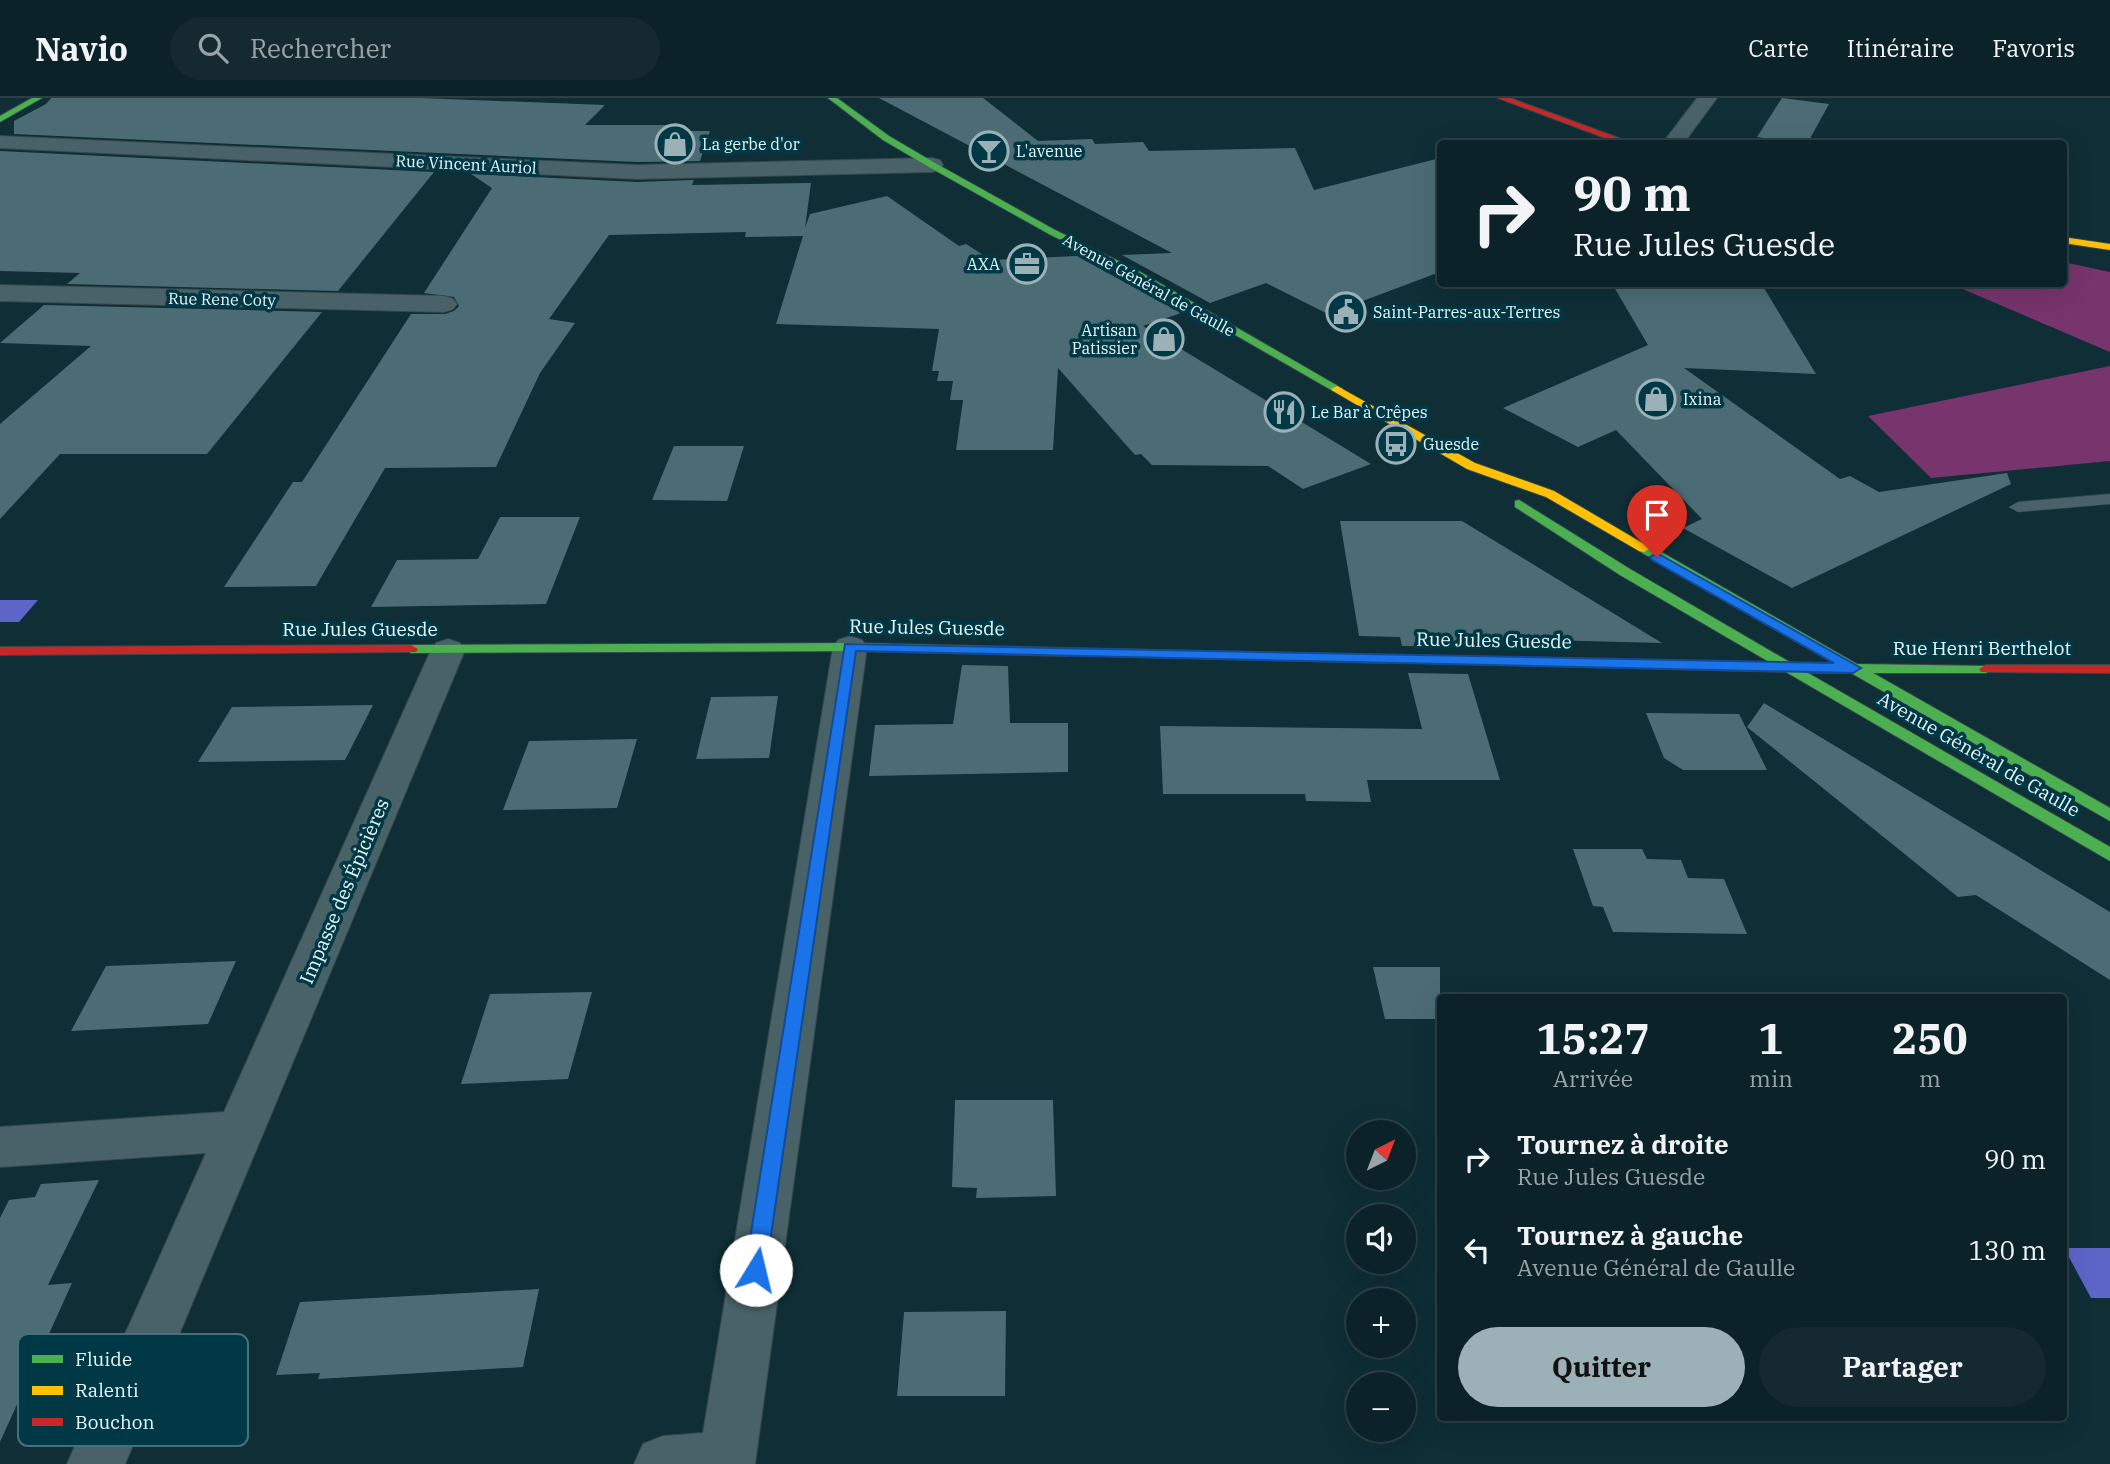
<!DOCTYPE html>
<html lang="fr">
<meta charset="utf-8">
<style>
:root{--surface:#0b2228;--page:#142a30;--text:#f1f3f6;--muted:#9aa4a8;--line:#2b3f45;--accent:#9bb1b7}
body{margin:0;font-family:"IBM Plex Serif",serif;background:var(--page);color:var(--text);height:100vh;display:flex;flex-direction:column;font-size:26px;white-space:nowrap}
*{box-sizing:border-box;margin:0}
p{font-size:23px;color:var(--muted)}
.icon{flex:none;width:38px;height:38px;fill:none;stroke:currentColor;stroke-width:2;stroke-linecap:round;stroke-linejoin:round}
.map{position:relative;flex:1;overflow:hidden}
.details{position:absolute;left:1437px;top:896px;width:630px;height:427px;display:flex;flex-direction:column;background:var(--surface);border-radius:7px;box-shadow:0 7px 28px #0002,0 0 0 2px var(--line)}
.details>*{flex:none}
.guide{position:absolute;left:1437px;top:42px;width:630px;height:147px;border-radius:7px;box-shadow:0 7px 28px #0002,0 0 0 2px var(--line);background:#0b2228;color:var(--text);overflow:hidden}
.needle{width:46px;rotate:42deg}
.controls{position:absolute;left:1346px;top:1022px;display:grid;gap:14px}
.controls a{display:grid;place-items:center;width:70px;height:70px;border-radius:50%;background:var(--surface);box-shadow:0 7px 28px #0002,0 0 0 2px var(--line);font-size:35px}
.pin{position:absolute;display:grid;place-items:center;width:60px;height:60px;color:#fff;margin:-72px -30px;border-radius:50% 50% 50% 0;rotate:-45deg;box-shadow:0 0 7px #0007}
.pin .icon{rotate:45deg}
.me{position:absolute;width:77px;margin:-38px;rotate:9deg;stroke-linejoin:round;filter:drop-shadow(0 0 5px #0008)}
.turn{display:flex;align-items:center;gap:24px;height:147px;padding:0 21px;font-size:32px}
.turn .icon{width:91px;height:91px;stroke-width:2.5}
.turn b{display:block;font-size:49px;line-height:60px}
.eta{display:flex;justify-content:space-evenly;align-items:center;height:119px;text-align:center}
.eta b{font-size:42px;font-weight:700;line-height:49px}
.primary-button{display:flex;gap:14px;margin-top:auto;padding:14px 21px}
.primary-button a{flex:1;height:80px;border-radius:42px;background:var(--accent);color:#111;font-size:28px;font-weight:700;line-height:80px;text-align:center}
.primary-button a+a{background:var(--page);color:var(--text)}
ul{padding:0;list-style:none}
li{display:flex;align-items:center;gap:21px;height:91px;padding:0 21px}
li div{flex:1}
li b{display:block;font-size:26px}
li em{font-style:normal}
header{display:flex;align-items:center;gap:42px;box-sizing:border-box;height:98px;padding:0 35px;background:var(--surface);border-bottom:2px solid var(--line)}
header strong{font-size:33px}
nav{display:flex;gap:38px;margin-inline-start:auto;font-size:24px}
.search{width:490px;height:63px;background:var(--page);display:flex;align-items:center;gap:18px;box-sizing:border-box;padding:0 24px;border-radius:38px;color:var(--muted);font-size:26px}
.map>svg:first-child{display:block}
.green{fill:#78346c}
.water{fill:#5d65c9}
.building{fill:#4c6c75}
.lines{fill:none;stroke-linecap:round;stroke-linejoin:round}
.lane-casing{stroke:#34484d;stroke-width:1}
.street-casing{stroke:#34484d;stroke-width:2}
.fast-casing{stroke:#34484d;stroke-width:2}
.slow-casing{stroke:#34484d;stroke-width:2}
.jam-casing{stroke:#34484d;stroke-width:2}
.lane{fill:#486268;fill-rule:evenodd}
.street{fill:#486268;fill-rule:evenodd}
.fast{fill:#4caf50;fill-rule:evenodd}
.slow{fill:#ffc107;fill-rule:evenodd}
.jam{fill:#c62828;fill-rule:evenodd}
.route{fill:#1a73e8;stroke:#114b97;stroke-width:2}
.labels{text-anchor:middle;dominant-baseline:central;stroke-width:7;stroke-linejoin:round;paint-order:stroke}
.far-poi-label{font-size:16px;fill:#e6f7fc;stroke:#003845;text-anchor:start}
.far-street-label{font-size:16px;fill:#e6f7fc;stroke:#003845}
.street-label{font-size:19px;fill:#e6f7fc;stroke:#003845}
.key{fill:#003845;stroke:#45717c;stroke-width:2}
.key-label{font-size:19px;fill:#e6f7fc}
</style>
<header>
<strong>Navio</strong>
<div class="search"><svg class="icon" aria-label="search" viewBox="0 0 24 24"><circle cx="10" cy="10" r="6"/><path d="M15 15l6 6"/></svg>Rechercher</div>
<nav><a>Carte</a><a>Itinéraire</a><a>Favoris</a></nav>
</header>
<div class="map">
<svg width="2110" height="1366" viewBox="0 0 2110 1366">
<rect width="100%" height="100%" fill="#0f2e36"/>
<g class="green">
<path d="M2063,164L2110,174V254L1951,186H2063Z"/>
<path d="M2110,268V363L1931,380L1868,318Z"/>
</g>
<g class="water">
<path d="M0,502H38L19,524H0Z"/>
<path d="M2064,1150H2110V1200H2091Z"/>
</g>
<g class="building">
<path d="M51,0H421L605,7L585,27H685L683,33H710L700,63L637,64L14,36V23L46,6Z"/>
<path d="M879,0H983L1038,43L1092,41L1095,46L1143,44L1149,53L1295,50L1314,92L1440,60V174L1328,216L1266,185L1210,205L1122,157L1172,155Z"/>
<path d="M1782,0L1829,6L1807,46L1757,39Z"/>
<path d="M0,53L434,74L338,193L67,186L80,175L0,173Z"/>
<path d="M471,76L637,84L694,82L692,87L811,85L805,130L810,116L887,98L959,148L966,146L991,162L1077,158L1181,215L1143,228L1371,366L1303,391L1268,368L1152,367L1141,356L1135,357L1058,270L1053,352H956L963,302H950L953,283H937L939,273H932L939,231L776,226L803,138L745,139L746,134L609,137L549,221L575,225L540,275L496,369L385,370L316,488L224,489L293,384H302L411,216H445L454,213L459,208L454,199L424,195L492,90Z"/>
<path d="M1614,189L1764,190L1816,276L1684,270L1840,381L1850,378L1879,394L2007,375L2011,386L1792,490L1683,430L1702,421L1616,332L1578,349L1503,310L1648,247Z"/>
<path d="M44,207L322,214L207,356H60L0,421V326L91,248L0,245Z"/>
<path d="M674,348H744L727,403L652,402Z"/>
<path d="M500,419H580L546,506L371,509L397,462L478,461Z"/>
<path d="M1340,423H1462L1662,545L1458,540L1460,549L1402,548L1400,539L1359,538Z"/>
<path d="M962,567L1008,568L1010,625H1068V674L869,678L875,627L953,626Z"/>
<path d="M1408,575L1468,576L1500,682H1367L1371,704L1306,703L1305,696H1163L1160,628L1422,631Z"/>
<path d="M778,598L769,660L696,661L711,599Z"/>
<path d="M1764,605L2110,814V882L1976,797L1958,799L1747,629Z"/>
<path d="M373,607L345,662L198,664L232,609Z"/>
<path d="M1646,615L1739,616L1767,672H1683L1664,660Z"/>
<path d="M637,641L617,710L503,712L529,643Z"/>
<path d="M1573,751H1642L1647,761L1681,762L1688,780L1724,781L1747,836L1613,834L1603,809L1593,808Z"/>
<path d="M236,863L208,926L71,933L106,868Z"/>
<path d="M1373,869H1440V921H1385Z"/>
<path d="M592,894L568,981L461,986L490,896Z"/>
<path d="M955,1002H1053L1056,1098L976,1100L977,1090L952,1089Z"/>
<path d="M99,1082L48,1187L72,1185L0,1344V1120L9,1102L35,1099L41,1086Z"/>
<path d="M539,1191L523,1269L318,1281L320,1275L276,1277L300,1204Z"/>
<path d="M1006,1213L1005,1298H897L904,1214Z"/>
</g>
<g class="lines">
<g class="lane-casing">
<path id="lane" d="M2110,396V406L2018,414L2009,409L2018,404Z"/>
</g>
<g class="street-casing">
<g id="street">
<path d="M1697,0H1717L1683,46H1662Z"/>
<path d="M0,38L637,67L932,60L940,62L943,67L940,72L932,74L637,81L0,50Z"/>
<path d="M0,187L444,198L453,201L457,206L453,211L444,214L0,203Z"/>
<path d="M850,538L862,542L867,549L755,1366H634L643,1346L663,1338L703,1335L833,549L838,542Z"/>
<path d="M448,541L460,545L465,552L125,1366H67L206,1055L0,1069V1029L224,1014L431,552L436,545Z"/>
</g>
</g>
<g class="fast-casing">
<g id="fast">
<path d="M32,0H42L0,24V18Z"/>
<path d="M828,0H837L889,38L935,65L1055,132L1137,172L1343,291L1333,293L1129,176L1049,136L929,69L883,42Z"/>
<path d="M1519,402L1630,471L1793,566H1835L1639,453V447H1649L1857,566L1991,568L1993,571L1986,575H1873L2110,710V723L1851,575H1808L2110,749V763L1786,574L1381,564L1379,561L1386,557L1771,565L1620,477L1515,409V403Z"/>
<path d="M850,545L1068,550L1075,554L1068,558L850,553L411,555L404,551L411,547Z"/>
</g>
</g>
<g class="slow-casing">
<g id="slow">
<path d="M2063,139L2110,146V152L2063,145Z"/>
<path d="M1337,288L1475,365L1554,393L1651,450L1644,454L1639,453L1546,399L1467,371L1333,293L1331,291Z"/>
</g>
</g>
<g class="jam-casing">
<g id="jam">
<path d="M1498,0H1510L1635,46H1621Z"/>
<path d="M411,547L418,551L416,554L0,557V549Z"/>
<path d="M1068,550L1386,557L1393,561L1386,565L1063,557L1061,554L1063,551Z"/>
<path d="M1986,567H2110V575L1981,574L1979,571Z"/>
</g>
</g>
<use href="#lane" class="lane"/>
<use href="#street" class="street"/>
<use href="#fast" class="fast"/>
<use href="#slow" class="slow"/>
<use href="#jam" class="jam"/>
</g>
<path class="route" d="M1657,455L1861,570L1853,575L856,553L766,1172L763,1179L756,1182L748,1179L745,1172L845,546L1834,565L1652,462L1650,459Z"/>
<defs>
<g id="shop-ring" transform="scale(2.0125)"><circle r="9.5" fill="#003845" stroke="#9bb1b7" stroke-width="1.5"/><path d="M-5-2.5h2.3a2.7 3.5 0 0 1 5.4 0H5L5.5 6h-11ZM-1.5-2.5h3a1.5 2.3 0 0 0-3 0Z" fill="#9bb1b7"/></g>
<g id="bar-ring" transform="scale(2.0125)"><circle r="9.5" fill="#003845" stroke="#9bb1b7" stroke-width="1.5"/><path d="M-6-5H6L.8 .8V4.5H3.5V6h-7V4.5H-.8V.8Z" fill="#9bb1b7"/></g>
<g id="office-ring" transform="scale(2.0125)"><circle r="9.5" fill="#003845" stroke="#9bb1b7" stroke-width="1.5"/><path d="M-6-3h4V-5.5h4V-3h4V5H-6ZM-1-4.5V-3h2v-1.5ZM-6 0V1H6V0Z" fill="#9bb1b7"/></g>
<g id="civic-ring" transform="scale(2.0125)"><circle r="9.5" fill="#003845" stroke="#9bb1b7" stroke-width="1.5"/><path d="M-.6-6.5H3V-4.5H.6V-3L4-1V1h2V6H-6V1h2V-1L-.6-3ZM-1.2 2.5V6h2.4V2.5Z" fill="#9bb1b7"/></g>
<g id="restaurant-ring" transform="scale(2.0125)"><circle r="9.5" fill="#003845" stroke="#9bb1b7" stroke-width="1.5"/><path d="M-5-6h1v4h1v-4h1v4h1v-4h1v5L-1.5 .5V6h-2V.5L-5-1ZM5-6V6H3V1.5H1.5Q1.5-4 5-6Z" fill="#9bb1b7"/></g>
<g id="bus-ring" transform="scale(2.0125)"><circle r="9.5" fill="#003845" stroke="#9bb1b7" stroke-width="1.5"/><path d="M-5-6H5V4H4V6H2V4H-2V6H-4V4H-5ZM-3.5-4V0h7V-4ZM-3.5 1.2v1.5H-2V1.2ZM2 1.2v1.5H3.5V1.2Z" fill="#9bb1b7"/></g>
</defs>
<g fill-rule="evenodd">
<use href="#shop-ring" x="675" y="46"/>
<use href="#bar-ring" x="989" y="53"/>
<use href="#office-ring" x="1027" y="166"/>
<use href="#civic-ring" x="1346" y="214"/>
<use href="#shop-ring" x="1164" y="241"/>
<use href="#shop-ring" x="1656" y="301"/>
<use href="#restaurant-ring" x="1284" y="314"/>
<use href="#bus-ring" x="1396" y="346"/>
</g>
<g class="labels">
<g class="far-poi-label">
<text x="702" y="46">La gerbe d'or</text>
<text x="1016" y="53">L'avenue</text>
<text x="1000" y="166" text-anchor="end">AXA</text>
<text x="1373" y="214">Saint-Parres-aux-Tertres</text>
<text x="1137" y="232" text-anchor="end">Artisan<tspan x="1137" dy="18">Patissier</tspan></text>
<text x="1683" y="301">Ixina</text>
<text x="1311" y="314">Le Bar à Crêpes</text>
<text x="1423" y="346">Guesde</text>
</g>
<g class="far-street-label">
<text transform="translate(466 66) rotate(3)">Rue Vincent Auriol</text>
<text transform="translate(1149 187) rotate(29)">Avenue Général de Gaulle</text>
<text transform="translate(222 201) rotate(1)">Rue Rene Coty</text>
</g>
<g class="street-label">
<text transform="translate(927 529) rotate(1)">Rue Jules Guesde</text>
<text x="360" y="531">Rue Jules Guesde</text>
<text transform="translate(1494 542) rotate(1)">Rue Jules Guesde</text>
<text x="1982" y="550">Rue Henri Berthelot</text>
<text transform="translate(1979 656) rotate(30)">Avenue Général de Gaulle</text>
<text transform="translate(344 793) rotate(-67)">Impasse des Épicières</text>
</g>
</g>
<rect x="18" y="1236" width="230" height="112" rx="10" class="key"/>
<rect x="32" y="1257" width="31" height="8" fill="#4caf50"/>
<rect x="32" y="1288" width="31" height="9" fill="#ffc107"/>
<rect x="32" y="1320" width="31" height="8" fill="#c62828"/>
<g class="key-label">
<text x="75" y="1268">Fluide</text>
<text x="75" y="1299">Ralenti</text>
<text x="75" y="1331">Bouchon</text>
</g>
</svg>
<div class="controls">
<a><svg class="needle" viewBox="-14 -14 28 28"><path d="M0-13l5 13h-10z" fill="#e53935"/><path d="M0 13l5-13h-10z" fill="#9aa4a8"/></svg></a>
<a><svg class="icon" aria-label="sound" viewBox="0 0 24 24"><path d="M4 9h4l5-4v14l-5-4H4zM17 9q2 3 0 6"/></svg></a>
<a>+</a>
<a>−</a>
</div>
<div class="pin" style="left:1657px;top:459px;background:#d93025"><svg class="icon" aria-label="arrive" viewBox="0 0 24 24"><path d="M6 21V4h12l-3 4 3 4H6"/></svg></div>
<svg class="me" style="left:756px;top:1172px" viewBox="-20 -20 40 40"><circle r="19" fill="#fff"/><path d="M0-13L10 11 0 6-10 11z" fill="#1a73e8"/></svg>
<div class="guide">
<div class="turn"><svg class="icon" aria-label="right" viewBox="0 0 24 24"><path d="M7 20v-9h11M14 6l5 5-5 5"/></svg><div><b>90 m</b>Rue Jules Guesde</div></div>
</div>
<section class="details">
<div class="eta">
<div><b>15:27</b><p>Arrivée</p></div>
<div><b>1</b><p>min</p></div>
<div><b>250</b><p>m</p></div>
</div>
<ul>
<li><svg class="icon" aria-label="right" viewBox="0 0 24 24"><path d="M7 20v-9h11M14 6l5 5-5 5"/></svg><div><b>Tournez à droite</b><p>Rue Jules Guesde</p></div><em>90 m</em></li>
<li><svg class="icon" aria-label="left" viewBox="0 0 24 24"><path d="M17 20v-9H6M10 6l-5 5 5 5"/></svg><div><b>Tournez à gauche</b><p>Avenue Général de Gaulle</p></div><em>130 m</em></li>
</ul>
<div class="primary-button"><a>Quitter</a><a>Partager</a></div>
</section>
</div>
